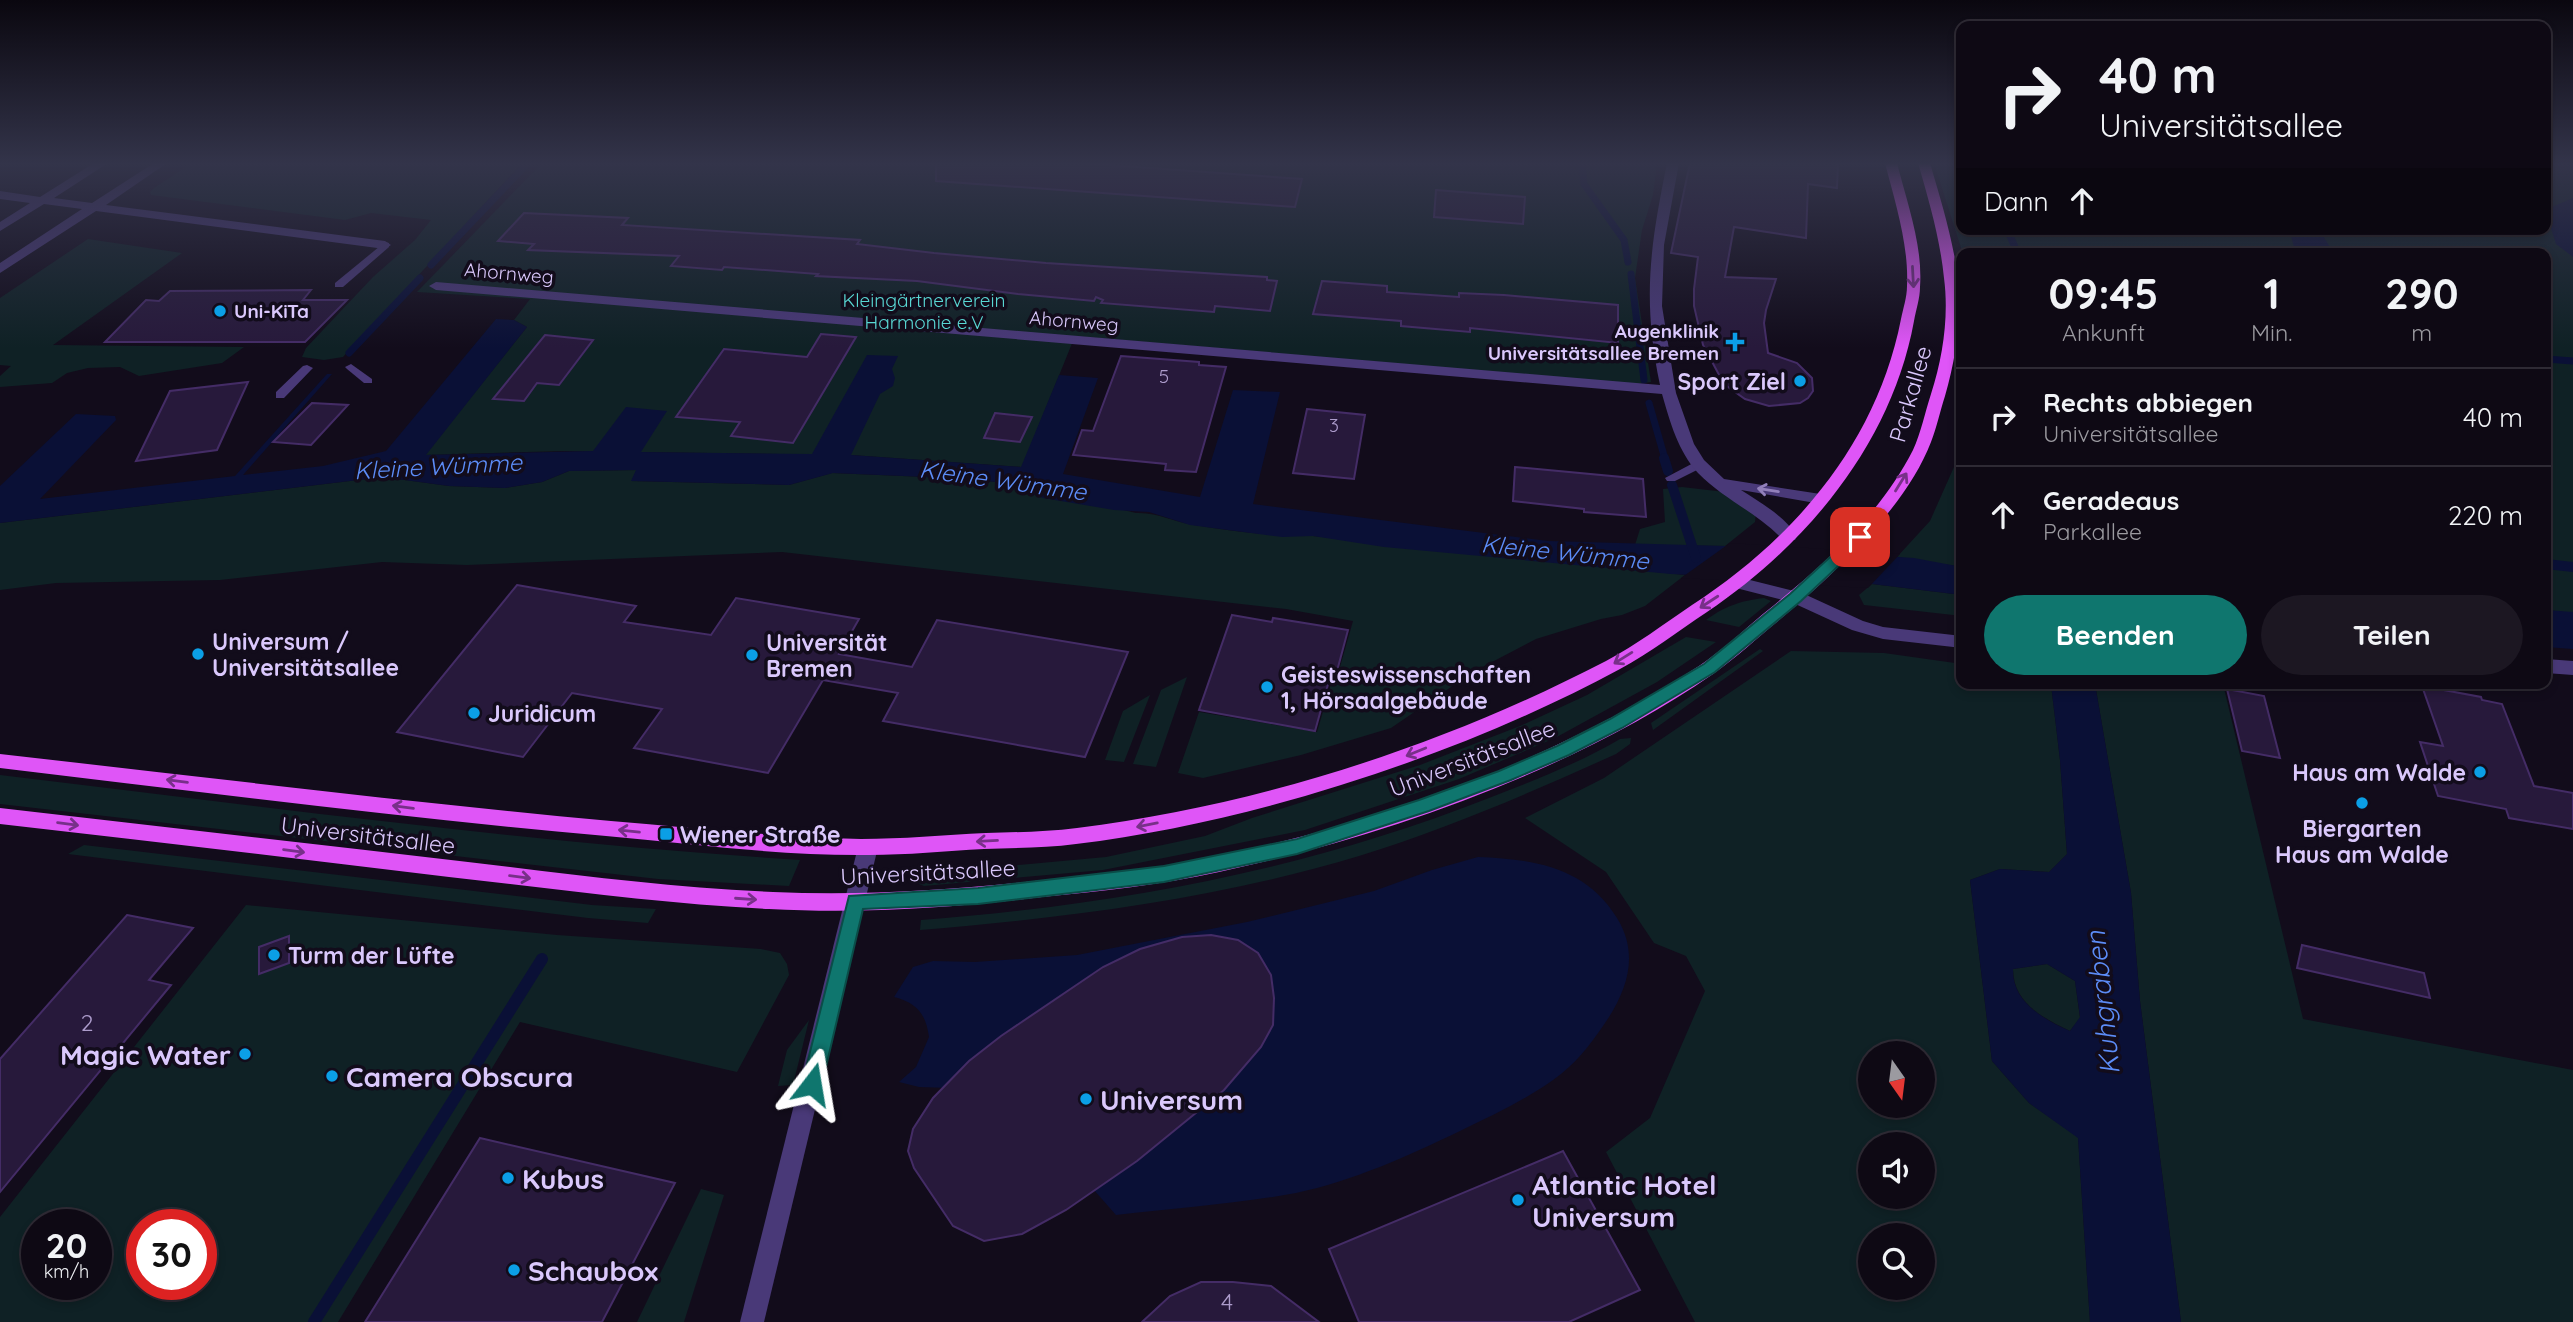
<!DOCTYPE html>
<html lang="de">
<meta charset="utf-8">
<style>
:root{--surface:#0e0914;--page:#1c1722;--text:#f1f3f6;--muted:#9b9aa0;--line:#2e2a34;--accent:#0f766e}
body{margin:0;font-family:Quicksand,sans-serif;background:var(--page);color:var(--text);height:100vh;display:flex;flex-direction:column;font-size:26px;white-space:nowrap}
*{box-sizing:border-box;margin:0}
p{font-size:23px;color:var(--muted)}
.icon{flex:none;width:38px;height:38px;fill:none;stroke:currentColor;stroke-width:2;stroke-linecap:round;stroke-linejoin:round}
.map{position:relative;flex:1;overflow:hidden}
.side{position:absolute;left:1956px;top:248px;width:595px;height:441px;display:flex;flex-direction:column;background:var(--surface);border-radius:14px;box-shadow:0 4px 10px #0003,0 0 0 2px var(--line)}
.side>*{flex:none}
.top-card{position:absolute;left:1956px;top:21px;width:595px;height:214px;border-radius:14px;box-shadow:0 4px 10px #0003,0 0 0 2px var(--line);background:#0e0914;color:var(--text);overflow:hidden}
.needle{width:46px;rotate:166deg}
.fabs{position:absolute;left:1858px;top:1041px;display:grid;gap:14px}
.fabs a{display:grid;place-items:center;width:77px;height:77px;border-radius:50%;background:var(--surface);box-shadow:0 4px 10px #0003,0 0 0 2px var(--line);font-size:35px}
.speed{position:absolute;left:21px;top:1209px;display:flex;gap:14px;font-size:35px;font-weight:700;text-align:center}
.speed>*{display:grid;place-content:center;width:91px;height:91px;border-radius:50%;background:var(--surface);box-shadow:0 4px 10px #0003,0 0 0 2px var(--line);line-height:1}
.speed small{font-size:18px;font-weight:400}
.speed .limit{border:10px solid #d22;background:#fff;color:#111}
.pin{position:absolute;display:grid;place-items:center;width:60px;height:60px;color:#fff;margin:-30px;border-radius:14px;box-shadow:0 4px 10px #0006}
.me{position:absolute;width:77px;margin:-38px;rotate:14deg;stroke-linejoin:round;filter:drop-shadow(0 0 5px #0008)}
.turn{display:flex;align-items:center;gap:24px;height:147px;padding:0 28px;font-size:32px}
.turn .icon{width:91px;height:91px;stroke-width:2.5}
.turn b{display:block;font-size:49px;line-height:60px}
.then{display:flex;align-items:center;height:66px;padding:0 28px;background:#0003;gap:14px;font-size:26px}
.eta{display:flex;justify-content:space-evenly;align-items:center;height:119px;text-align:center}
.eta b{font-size:42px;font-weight:800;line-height:49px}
.primary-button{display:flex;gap:14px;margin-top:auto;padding:14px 28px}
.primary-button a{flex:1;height:80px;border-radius:42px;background:var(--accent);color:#fff;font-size:28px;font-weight:800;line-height:80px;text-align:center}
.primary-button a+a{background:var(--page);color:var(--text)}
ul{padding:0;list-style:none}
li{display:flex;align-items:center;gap:21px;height:98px;padding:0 28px;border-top:2px solid var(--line)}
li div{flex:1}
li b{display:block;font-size:26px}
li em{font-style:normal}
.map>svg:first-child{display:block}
.green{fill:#0f2125;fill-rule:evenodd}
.water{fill:#0a1036;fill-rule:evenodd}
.pier{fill:#120c1b}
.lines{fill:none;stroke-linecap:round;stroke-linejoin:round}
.stream-far2{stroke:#0a1036;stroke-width:7}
.stream-far1{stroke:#0a1036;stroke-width:10}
.stream{stroke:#0a1036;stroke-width:12}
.building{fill:#27193b;stroke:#442c66;stroke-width:2}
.lane{fill:#493978;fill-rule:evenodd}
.street{fill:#493978;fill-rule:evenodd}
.primary{fill:#df55f7;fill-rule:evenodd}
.oneway{stroke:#783089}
.oneway2{stroke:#9280ba}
.route{fill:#0f766e;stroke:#0a4d48;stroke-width:2}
.poi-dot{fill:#0b9fe6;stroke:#120c1b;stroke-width:2.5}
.labels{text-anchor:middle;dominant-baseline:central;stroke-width:7;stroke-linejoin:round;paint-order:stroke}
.far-street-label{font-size:19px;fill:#dac8fc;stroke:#120c1b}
.far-park-label{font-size:19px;fill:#59d7d4;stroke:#120c1b}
.far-poi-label{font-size:19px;font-weight:bold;fill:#dac8fc;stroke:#120c1b;text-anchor:start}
.number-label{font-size:19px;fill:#ad9ccc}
.poi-label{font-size:23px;font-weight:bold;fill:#dac8fc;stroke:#120c1b;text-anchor:start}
.street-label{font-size:23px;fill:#dac8fc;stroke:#120c1b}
.near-number-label{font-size:23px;fill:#ad9ccc}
.water-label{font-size:24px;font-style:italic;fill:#5c8cf7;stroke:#120c1b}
.near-water-label{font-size:28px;font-style:italic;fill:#5c8cf7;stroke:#120c1b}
.near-poi-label{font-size:28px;font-weight:bold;fill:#dac8fc;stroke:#120c1b;text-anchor:start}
</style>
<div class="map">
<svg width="2573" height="1322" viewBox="0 0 2573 1322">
<rect width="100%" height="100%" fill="#120c1b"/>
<g class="green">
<path d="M192,163H522L343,357L324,360L302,357L306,348L373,277L415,240L431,220L371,213L345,220L151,195L150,192L154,188Z"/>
<path d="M542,163H1657L1653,195L1642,230L1635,278L1651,382L1637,384L1075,336L1022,467L851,455L564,451L425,455L527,327L514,320L530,299L417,292Z"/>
<path d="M1934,163H1962V229H2546V163H2573V613L2546,610V254H1963Z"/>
<path d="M88,239L182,253L53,345L244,347L222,363L139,376L120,367L88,368L67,373L52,383L0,387V376L11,366L0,365V298Z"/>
<path d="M1962,449V567L1897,557L1930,521Z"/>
<path d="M637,470L632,481L789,485L832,473L974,479L1023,486L1136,513C1157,512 1174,522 1194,525C1233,531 1273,537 1313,536L1685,575L1645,606L1622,615L1601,619L1536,639L1473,672L1391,728L1301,755L1203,778L1178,773L1199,712L1317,732L1334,674H1338L1353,621L1286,609L782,552L467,565L382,562L220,580L56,583L0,590V523L383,477L449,486L505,488L542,482L569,471Z"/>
<path d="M1682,487L1725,492L1756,512L1755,522L1725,546L1635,545L1640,529L1665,522L1663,489Z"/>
<path d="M1872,584L1962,595V616L1864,605L1859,595Z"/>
<path d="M1764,598L1771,601L1739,627L1706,620C1725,606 1740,601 1764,598Z"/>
<path d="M1686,637L1716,642L1657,682L1555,738L1459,779L1305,830L1103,870L924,886L912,881L917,876L929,873L1106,857L1205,836L1252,818L1420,765L1520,726L1587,695Z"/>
<path d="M1760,649L1763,651L1653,730L1651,723Z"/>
<path d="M1791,651L1884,653L1962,664V684H2051L2060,760L2067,854L2049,872L2000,869L1970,880L1992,1061L2029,1103L2078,1137L2090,1322H1695L1606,1152L1650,1118L1705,991L1686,956L1654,943L1606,872L1525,818L1604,778ZM1871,1054H1923V1106H1871ZM1871,1144H1923V1197H1871ZM1871,1236H1923V1288H1871Z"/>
<path d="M1187,677L1156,767L1133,764L1161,690Z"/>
<path d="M2095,684L2116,689L2139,684H2223L2303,1019L2573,1070V1322H2181L2140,1001L2131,893Z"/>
<path d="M1150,695L1124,762L1105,760L1123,711Z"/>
<path d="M1631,738L1630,744L1616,754C1532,792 1447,829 1359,856C1217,899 1067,918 920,930L921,920C1116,905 1307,870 1489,798C1533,781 1579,763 1620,739Z"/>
<path d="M0,775C266,807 533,843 800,860L789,886L658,879L0,804Z"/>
<path d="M84,845L592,905L656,909L648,923L588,918L68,854Z"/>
<path d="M246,905L557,935L761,949L780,953L787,964L789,975L737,1072L520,1022L338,1322H0V1217ZM37,1225H96V1284H37ZM142,1225H201V1284H142Z"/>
<path d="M2047,964L2075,981L2080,1018L2070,1031C2043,1018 2013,1003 2013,969Z"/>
<path d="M809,1020L793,1085L778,1086L787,1050Z"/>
<path d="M701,1189L724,1195L684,1322H637Z"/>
</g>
<g class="water">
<path d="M2573,198V257L2556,244L2547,216L2552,207Z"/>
<path d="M2289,229H2319L2334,254H2296Z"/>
<path d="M496,319L514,320L527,327L426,455L593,451L626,407L667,411L641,452L812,454L867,355L898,356L892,369L895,378L893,386L880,394L851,455L1021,467L1059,375L1098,378L1063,474L1200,497L1233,390L1280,392L1253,504L1548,541L1725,546L1914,558L1962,567V595L1872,584L1671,574L1384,547L1313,536L1282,537L1190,525L1149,512L1114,510L1043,498L1027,492L1023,486L974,479L833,473L789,485L631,481L636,470L569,471L542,482L505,488L449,486L383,477L0,523V486L76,414L115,416L116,420L40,499L235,476L327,374H332L243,475L323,466L386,451Z"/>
<path d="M2546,610L2573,612V649L2546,647Z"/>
<path d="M2051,684H2095L2131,893L2140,1001L2181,1322H2090L2078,1138L2029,1103L1992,1061L1970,880L2000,869L2049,872L2067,854L2060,760ZM2047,964L2075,981L2080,1017L2070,1031C2043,1019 2012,1002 2013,969Z"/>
<path d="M1478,857C1533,859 1586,867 1617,918C1638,952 1629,985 1609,1017C1596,1037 1581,1058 1561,1074C1530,1098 1495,1114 1460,1131C1408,1156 1353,1181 1296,1193C1237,1204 1176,1208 1116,1215L1086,1181L1070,1000L1001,1036L950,1088L919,1087L899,1082L916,1067L929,1037C926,1014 917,1003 894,997L913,967L933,961L975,962L1077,955L1247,922L1374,891L1432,870Z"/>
</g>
<path class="pier" d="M1730,543L1900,554L1868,588L1681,578Z"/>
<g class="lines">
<g class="stream-far2">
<path d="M1582,163L1584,184L1624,240L1628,262"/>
<path d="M2007,229L2018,254"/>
<path d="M431,265L528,163"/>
<path d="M1631,274L1644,380"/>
<path d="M349,353L420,278"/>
<path d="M2546,359L2573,361"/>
<path d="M1649,403L1665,459"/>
</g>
<g class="stream-far1">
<path d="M1664,458L1668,471"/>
<path d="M1672,485L1696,558"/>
<path d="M2546,564L2573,567"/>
</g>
<path class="stream" d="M314,1322L542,959"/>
</g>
<g class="building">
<path d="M936,163H1081L1302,179L1295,207L936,181Z"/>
<path d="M1690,163H1838L1837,188L1808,184L1806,238L1734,227L1725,277L1776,279L1766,310L1764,323L1768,353L1797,363L1812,378L1813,391L1808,398L1800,403L1769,406L1745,399L1724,384L1703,345L1694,306V289L1698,257L1671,253Z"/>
<path d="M1436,190L1525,197L1523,224L1434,217Z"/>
<path d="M524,213L628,218L622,225L860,240L857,244L934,253L1046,263L1267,277V280L1277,281L1270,311L1215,306L1214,312L1101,303L1103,300L1096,297L1094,301L1018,294L917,281L816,276L818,274L724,267L722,270L671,266L679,256L528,250L534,244L498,241Z"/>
<path d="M1322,281L1387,286V292L1459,297V293L1504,295L1618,305V343L1470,328V332L1401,326V321L1313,314Z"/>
<path d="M311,290L303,300H347L305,342H105L146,300L159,301L170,291Z"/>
<path d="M821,334L856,337L793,443L731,436L740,422L676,417L724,349L807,357Z"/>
<path d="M545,335L593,340L559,385L537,383L524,401L493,399Z"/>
<path d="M1121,356L1199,362V365L1226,367L1196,472L1165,470L1166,464L1073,455L1082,430L1093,431Z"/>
<path d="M248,382L217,450L136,461L170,391Z"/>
<path d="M312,403L348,405L311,445L273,442Z"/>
<path d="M1307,409L1365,415L1354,479L1293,473Z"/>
<path d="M995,413L1032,417L1020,442L984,438Z"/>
<path d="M1515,467L1643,479L1646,517L1584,512V509L1513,501Z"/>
<path d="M517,585L636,606L624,622L711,635L736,598L859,619L839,654L912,667L937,620L1128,652L1085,757L883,721L898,693L823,680L768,773L634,748L662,709L572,693L523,757L397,732Z"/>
<path d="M1232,615L1272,622L1273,618L1348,630L1337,671L1332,670L1315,731L1199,710Z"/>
<path d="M2422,686L2481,697L2482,700L2502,704L2534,786L2573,793V829L2509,818L2506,809L2438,796L2420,742L2443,746Z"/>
<path d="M2227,689L2264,696L2280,758L2242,751Z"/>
<path d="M127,915L193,928L149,980L171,985L0,1192V1059Z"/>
<path d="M1211,935L1238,940L1258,953L1271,975L1274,998L1273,1025L1261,1047L1224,1090L1137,1161L1066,1210L1022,1234L984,1241L953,1226L914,1168L908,1151L913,1129L933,1098L969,1061L1001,1036L1103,967L1140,949L1182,937Z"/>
<path d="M289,936V963L259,974V947Z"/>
<path d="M2302,945L2424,973L2430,998L2297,968Z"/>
<path d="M480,1138L675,1183L602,1322H365Z"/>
<path d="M1563,1151L1640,1290L1569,1322H1359L1329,1249Z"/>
<path d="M1201,1282H1233L1271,1286L1319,1322H1142L1170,1296Z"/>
</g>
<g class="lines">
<g class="lane">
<path d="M385,242L389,243V247L343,287H335V283Z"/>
<path d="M351,364L372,379V383H364L347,369L345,367Z"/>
<path d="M307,365L313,368L311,370L284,398H276V392L303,366Z"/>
<path d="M1699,460L1705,464L1703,467L1675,481H1667L1665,478Z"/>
</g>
<g class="street">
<path d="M94,163H108L54,198L92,203L154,163H167L106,205L385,241L391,245L385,249L96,211L0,273V263L82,209L44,204L0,231V222L30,203L0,199V191L40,197Z"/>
<path d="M1667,163H1679L1664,245L1662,306L1676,393L1694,444L1704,460L1724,479L1827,495L1829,499L1821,504L1741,490C1761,503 1783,515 1797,536L1795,540H1783C1758,513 1723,499 1698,473C1678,451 1670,422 1662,394L436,290L429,286L436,282L1660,385C1642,300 1650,247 1667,163Z"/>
<path d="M1738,577L1802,593L1863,621L1883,627L1962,636V648L1883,639L1852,630L1791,602L1732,587L1730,583Z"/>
<path d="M2546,659L2573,661V675L2546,673Z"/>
<path d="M868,839L875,841L878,847L764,1322H740L858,847L861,841Z"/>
</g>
<g class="primary">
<path d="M1885,163H1897C1907,203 1923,245 1920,287C1920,298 1916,310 1914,321C1892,442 1808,544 1707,612C1678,631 1650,653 1620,669C1461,755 1255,822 1076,844C1046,848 1014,848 984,849C946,851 907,855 869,855C781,856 693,844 606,836C403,818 202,792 0,768V754C204,777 407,802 611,821C694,828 777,837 861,839C902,839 944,835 986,833C1016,832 1047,832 1077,828C1260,805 1442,746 1606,661C1636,645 1664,624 1692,605C1795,538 1877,442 1901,319C1903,309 1907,297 1907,286C1909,245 1895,202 1885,163Z"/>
<path d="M1918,163H1930C1941,201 1953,239 1958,279C1962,318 1956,358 1945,396C1940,411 1937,427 1931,442C1906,508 1832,576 1778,621C1757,638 1736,658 1713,674C1575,770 1383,837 1219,872C1161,885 1101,891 1042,897C952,908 860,914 769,909C662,904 556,889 449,877C300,859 150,841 0,824V808C156,826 312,844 468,862C570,874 671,888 773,892C864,896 954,890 1044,880C1103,874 1161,868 1219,856C1387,821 1555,760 1699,666C1721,651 1742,632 1763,614C1820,568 1879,517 1913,450C1921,433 1925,412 1931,394C1943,357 1949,316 1944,278C1940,238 1929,201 1918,163Z"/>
</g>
</g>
<defs><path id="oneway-shaft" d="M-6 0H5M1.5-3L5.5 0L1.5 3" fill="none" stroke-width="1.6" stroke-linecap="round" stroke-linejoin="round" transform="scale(1.75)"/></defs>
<g class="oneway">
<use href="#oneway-shaft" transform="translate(1913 277) rotate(87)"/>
<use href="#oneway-shaft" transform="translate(1901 482) rotate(-58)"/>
<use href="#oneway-shaft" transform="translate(1709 602) rotate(147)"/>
<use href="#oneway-shaft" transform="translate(1623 658) rotate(148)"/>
<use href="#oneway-shaft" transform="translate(1416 752) rotate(158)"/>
<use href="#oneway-shaft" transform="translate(177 781) rotate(-173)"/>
<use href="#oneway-shaft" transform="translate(403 807) rotate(-173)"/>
<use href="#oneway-shaft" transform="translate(68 824) rotate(7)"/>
<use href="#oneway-shaft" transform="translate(1147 825) rotate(169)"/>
<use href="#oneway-shaft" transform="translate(629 831) rotate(-174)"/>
<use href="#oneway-shaft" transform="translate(987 841) rotate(177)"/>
<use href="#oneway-shaft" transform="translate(294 851) rotate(7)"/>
<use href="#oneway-shaft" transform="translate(520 877) rotate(7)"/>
<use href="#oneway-shaft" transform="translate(746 899) rotate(4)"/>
</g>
<use class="oneway2" href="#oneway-shaft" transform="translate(1768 490) rotate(-171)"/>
<linearGradient id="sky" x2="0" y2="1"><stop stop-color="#0a070f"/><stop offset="0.47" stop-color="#33344a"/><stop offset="1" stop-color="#33344a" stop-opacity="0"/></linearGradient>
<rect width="2573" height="348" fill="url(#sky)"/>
<path class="route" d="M1860,532L1865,534L1868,537L1865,541L1801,601L1715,672L1622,728L1569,755L1511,780L1429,811L1297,854L1164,882L978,904L863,909L822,1084L819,1091L812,1093L805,1091L802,1084L849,896L978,888L1164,866L1297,839L1419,800L1499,771L1557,746L1610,719L1704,664L1790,594L1855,534Z"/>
<g class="poi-dot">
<circle cx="220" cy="311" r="7"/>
<path d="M1731.5 331.5h7v7h7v7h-7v7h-7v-7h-7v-7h7z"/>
<circle cx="1800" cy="381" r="7"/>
<circle cx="198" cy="654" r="7"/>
<circle cx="752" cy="655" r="7"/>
<circle cx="1267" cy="687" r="7"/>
<circle cx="474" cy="713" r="7"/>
<circle cx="2480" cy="772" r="7"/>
<circle cx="2362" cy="803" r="7"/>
<rect x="659" y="827" width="14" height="14" rx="3.5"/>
<circle cx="274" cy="955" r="7"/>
<circle cx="245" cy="1054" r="7"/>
<circle cx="332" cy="1076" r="7"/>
<circle cx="1086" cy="1099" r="7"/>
<circle cx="508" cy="1178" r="7"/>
<circle cx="1518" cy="1200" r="7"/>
<circle cx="514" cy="1270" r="7"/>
</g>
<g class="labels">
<g class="far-street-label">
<text transform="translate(509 273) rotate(5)">Ahornweg</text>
<text transform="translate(1074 321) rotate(5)">Ahornweg</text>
</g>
<g class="far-park-label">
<text x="924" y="300">Kleingärtnerverein<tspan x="924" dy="22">Harmonie e.V</tspan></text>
</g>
<g class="far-poi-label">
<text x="234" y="311">Uni-KiTa</text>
<text x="1719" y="331" text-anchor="end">Augenklinik<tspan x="1719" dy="22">Universitätsallee Bremen</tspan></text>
</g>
<g class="number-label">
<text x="1164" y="376">5</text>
<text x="1334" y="425">3</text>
</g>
<g class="poi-label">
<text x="1786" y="381" text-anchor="end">Sport Ziel</text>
<text x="212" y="641">Universum /<tspan x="212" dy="26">Universitätsallee</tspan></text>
<text x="766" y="642">Universität<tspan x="766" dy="26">Bremen</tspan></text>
<text x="1281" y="674">Geisteswissenschaften<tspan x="1281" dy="26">1, Hörsaalgebäude</tspan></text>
<text x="488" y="713">Juridicum</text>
<text x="2466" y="772" text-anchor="end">Haus am Walde</text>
<text x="2362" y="828" text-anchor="middle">Biergarten<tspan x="2362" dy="26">Haus am Walde</tspan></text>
<text x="680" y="834">Wiener Straße</text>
<text x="288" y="955">Turm der Lüfte</text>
</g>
<g class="street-label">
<text transform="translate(1910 394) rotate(-74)">Parkallee</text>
<text transform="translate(1472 758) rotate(-21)">Universitätsallee</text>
<text transform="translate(368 835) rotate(7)">Universitätsallee</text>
<text transform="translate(928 872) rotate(-3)">Universitätsallee</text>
</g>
<g class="near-number-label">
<text x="87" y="1022">2</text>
<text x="1227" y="1301">4</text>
</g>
<g class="water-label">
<text transform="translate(438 466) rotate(-3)">Kleine Wümme</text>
<text transform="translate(1003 480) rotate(8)">Kleine Wümme</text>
<text transform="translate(1565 552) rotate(6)">Kleine Wümme</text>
</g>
<g class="near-water-label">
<text transform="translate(2102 1003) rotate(-96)">Kuhgraben</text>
</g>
<g class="near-poi-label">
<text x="231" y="1054" text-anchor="end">Magic Water</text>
<text x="346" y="1076">Camera Obscura</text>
<text x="1100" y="1099">Universum</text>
<text x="522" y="1178">Kubus</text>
<text x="1532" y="1184">Atlantic Hotel<tspan x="1532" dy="32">Universum</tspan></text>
<text x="528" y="1270">Schaubox</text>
</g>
</g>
</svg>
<div class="fabs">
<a><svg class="needle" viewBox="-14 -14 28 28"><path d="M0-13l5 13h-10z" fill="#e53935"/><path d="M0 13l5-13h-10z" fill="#9b9aa0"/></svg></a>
<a><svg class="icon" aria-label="sound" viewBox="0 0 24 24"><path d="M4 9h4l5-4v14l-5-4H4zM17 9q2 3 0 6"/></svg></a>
<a><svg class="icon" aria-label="search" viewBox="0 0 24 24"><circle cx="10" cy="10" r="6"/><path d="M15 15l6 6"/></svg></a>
</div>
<div class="speed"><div>20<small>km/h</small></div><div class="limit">30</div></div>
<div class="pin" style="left:1860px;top:537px;background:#d93025"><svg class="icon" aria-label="arrive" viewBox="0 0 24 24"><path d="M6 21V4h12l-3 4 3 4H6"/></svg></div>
<svg class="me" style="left:812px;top:1084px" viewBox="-20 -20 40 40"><path d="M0-17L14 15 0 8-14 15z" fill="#0f766e" stroke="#fff" stroke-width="4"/></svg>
<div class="top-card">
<div class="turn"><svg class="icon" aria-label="right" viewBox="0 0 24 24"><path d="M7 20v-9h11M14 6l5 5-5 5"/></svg><div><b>40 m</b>Universitätsallee</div></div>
<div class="then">Dann<svg class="icon" aria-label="ahead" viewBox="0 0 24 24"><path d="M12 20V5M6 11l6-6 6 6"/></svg></div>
</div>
<section class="side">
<div class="eta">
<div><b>09:45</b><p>Ankunft</p></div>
<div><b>1</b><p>Min.</p></div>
<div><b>290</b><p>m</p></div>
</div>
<ul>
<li><svg class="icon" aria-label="right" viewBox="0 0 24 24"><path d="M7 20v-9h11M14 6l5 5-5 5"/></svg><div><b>Rechts abbiegen</b><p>Universitätsallee</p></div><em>40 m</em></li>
<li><svg class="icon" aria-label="ahead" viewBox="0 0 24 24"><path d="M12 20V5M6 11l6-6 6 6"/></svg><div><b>Geradeaus</b><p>Parkallee</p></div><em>220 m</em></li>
</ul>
<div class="primary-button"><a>Beenden</a><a>Teilen</a></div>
</section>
</div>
